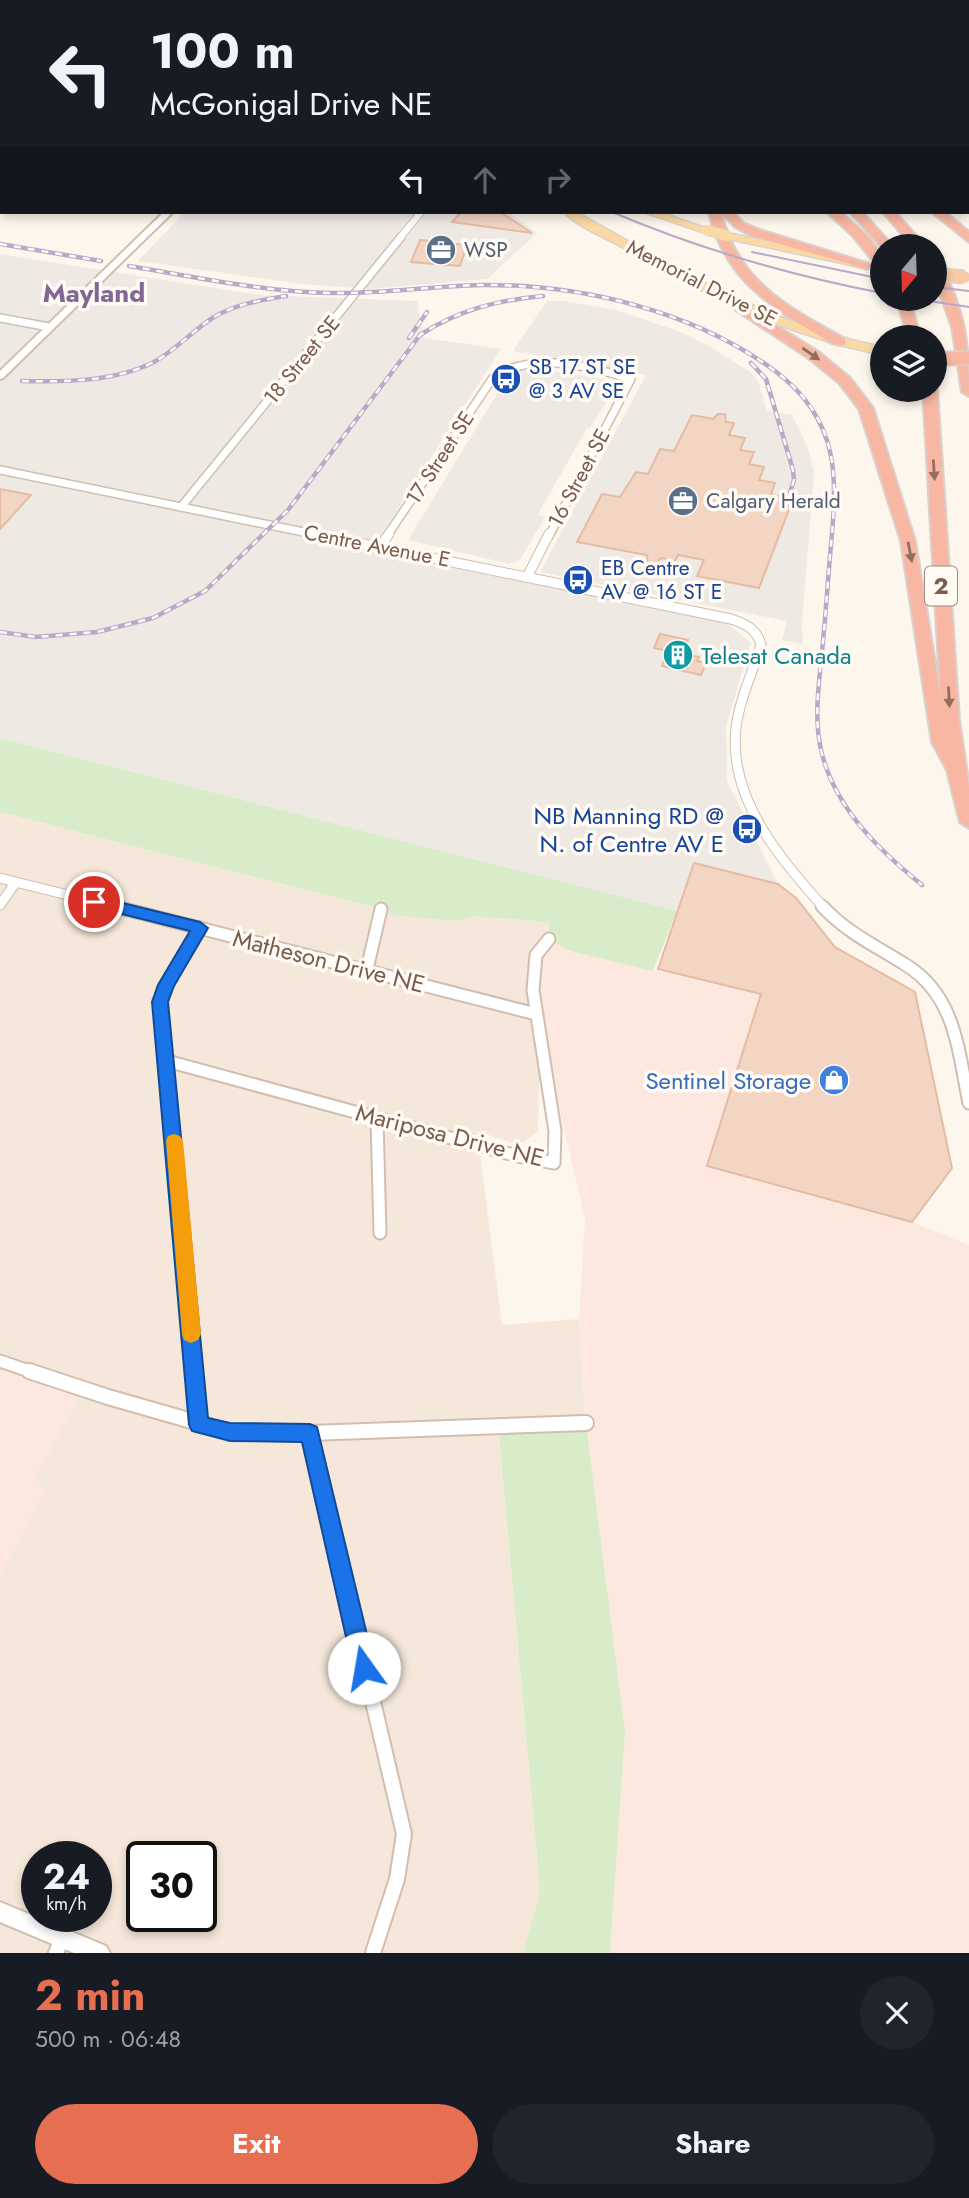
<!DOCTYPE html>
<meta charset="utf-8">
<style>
:root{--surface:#171b24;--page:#20242c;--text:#f1f3f6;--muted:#9ea1a6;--accent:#e76f51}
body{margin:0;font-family:Jost,sans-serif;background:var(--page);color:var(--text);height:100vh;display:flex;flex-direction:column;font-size:26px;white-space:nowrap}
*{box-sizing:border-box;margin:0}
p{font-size:23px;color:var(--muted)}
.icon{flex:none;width:38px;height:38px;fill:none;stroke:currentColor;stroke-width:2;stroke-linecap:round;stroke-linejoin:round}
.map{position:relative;height:1953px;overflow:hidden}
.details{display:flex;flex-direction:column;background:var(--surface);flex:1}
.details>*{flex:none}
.top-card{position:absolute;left:0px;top:0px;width:970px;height:214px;box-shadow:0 4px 10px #0003;background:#171b24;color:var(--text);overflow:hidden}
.needle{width:46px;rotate:199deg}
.buttons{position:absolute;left:870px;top:234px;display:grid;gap:14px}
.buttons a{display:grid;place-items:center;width:77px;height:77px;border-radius:50%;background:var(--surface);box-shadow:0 4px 10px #0003;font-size:35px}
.speed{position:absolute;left:21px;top:1841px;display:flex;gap:14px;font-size:35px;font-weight:700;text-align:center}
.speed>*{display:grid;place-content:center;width:91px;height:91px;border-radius:50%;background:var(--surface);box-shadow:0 4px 10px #0003;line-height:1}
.speed small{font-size:18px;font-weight:400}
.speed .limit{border:4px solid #111;border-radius:10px;background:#fff;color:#111}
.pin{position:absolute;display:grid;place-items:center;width:60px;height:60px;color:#fff;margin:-30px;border:4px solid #fff;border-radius:50%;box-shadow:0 2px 7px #0007}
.me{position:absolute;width:77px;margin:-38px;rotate:347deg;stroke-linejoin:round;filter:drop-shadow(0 0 5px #0008)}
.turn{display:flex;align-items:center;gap:24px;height:147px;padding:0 35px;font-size:32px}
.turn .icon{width:91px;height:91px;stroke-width:2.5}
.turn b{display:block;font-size:49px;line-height:60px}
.lanes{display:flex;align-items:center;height:66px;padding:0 35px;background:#0003;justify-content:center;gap:35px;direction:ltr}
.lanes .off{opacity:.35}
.round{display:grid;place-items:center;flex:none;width:74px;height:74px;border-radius:37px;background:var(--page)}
.summary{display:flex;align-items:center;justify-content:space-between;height:119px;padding:0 35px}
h1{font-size:42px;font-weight:700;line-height:52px;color:var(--accent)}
.button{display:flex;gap:14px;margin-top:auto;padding:14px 35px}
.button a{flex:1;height:80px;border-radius:42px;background:var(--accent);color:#fff;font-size:28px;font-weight:700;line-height:80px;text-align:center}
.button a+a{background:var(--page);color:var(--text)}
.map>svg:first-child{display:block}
.residential{fill:#f5e8da;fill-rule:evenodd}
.commercial{fill:#fde8e0}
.industrial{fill:#efe9e4}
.green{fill:#d8ecc9}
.building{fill:#f3d5c3;stroke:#e6bba3;stroke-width:2}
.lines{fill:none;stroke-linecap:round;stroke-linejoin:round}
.minor-far4-casing{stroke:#d1beb0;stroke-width:8}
.minor-far3-casing{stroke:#d1beb0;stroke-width:10}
.minor-far2-casing{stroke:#d1beb0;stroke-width:11}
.minor-far1-casing{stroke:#d1beb0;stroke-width:15}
.minor-casing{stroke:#d1beb0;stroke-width:18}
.tertiary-casing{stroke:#d1beb0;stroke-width:4}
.secondary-casing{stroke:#d6c0b0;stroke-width:3}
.primary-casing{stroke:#dad1cd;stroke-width:3}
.motorway-casing{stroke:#dad1cd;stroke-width:4}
.minor-far4{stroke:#fff;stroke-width:6}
.minor-far3{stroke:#fff;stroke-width:7}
.minor-far2{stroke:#fff;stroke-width:9}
.minor-far1{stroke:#fff;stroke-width:11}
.minor{stroke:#fff;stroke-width:14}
.tertiary{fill:#fff;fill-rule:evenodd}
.secondary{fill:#fff;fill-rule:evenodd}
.primary{fill:#fbd9a5;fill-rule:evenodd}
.motorway{fill:#f7b7a3;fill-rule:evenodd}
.tram{stroke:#b9a8c9;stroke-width:2}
.rail-casing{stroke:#b9a8c9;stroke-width:4.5}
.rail{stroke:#fffaf3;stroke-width:2.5;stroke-dasharray:7;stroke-linecap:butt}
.primary-bridge-casing{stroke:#dad1cd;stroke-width:11;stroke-linecap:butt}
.trunk-bridge-casing{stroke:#dad1cd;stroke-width:15;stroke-linecap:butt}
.motorway-bridge-casing{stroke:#dad1cd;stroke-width:16;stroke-linecap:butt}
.primary-bridge{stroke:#fbd9a5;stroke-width:10}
.trunk-bridge{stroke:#f9c8a4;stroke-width:12}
.motorway-bridge{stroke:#f7b7a3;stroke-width:13}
.oneway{fill:#936e5e}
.route{fill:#1a73e8;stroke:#114b97;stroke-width:2}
.slow{fill:#f59e0b}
.labels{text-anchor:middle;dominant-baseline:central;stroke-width:7;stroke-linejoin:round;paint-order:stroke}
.far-service-label{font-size:21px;fill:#4e5e75;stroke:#fffaf3;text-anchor:start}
.far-street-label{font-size:21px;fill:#7a5c4d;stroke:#fffaf3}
.far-transit-label{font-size:21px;fill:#164399;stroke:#fffaf3;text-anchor:start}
.shield{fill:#fffaf3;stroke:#a28b7f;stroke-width:2}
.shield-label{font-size:23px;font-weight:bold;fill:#7a5c4d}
.culture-label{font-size:24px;fill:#0d838f;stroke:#fffaf3;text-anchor:start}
.transit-label{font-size:24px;fill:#164399;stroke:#fffaf3;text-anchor:end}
.street-label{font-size:24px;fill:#7a5c4d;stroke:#fffaf3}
.shop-label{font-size:24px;fill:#366cbe;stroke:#fffaf3;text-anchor:end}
.far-district-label{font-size:26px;font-weight:bold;fill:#846695;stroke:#fffaf3}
</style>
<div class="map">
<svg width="969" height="1953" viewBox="0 0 969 1953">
<rect width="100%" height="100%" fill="#fdf6ec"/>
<path class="residential" d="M0,812L381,909L458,921L472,916L548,922L540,1028L538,1132L519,1145L477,1131L502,1325L579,1319L586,1423L498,1426L539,1879V1895L523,1953H0ZM37,1857H96V1916H37ZM142,1857H201V1916H142Z"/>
<g class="commercial">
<path d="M549,939L570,951L761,994L707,1166L912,1222L969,1245V1953H610L625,1732L586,1423L579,1319L585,1218L540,1028L536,955Z"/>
<path d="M0,1361L83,1389L36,1478L45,1490L0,1576Z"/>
</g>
<g class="industrial">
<path d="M185,212H509L537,233L487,279L369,289L302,284L138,261Z"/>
<path d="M0,254L259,295L417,301L424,338L501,349L370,552L724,621L751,643L726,726L727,781L778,884L695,863L677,911L0,738Z"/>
<path d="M547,301H564L616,310L678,331L709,346L750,372L758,381L767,411L792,415L808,448L814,472L802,624L803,644L782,640L787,621L544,573L541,570L646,375L513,351Z"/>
<path d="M534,368L614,381L618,384L590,428H587L538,514L545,517L520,560L510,564L408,540L509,374Z"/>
</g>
<g class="green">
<path d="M0,738L677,911L653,971L570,951L549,939L548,922L472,916L458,921L391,915L381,909L0,812Z"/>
<path d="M586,1423L625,1732L610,1953H523L539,1895V1879L498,1425Z"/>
</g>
<g class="building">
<path d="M461,212H500L532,233L452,222Z"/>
<path d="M420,240L467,245L460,266L411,262Z"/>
<path d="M718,414H725L726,422L734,423L729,435L745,438L740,450L754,452L749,464L764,467L759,480L775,483L771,494L781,497L784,505L790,507L759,588L697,576L704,560L678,555L675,561L661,558L656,563L648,564L647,555L577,542L602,494L620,497L636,472L648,474L660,449L674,451L692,415L713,419Z"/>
<path d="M0,489L31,495L0,529Z"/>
<path d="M660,634L688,640L682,654L699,657L697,661L706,663L701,675L662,666L668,651L654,648Z"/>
<path d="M694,863L778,884L796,898L835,947L915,992L952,1168L912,1222L707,1166L761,994L658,969Z"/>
</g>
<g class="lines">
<g class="minor-far4-casing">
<path id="minor-far4" d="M399,239L421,212"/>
</g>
<g class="minor-far3-casing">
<g id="minor-far3">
<path d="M0,318L49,327"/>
<path d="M0,470L323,536"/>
<path d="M181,507L401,237"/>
<path d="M387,536L492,379C530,350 589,366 631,379L549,536"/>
</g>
</g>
<g class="minor-far2-casing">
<g id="minor-far2">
<path d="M315,534L731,619C746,624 757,629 761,645C753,671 739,701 736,728C728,799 780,858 824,908"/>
<path d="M380,547L389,534"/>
<path d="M527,577L549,534"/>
<path d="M0,878L120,908"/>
<path d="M0,905L16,882"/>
</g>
</g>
<g class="minor-far1-casing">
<g id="minor-far1">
<path d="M113,906L536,1014"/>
<path d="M822,906C847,933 876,946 906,965C956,996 958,1051 969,1103"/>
<path d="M367,969L381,909"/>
<path d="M167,1061L517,1156L554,1163L555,1131L533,990L536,955L549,939"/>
<path d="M377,1119L380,1233"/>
<path d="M0,1361L35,1373"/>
<path d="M194,1373L160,1002L166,985L200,928"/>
</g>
</g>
<g class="minor-casing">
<g id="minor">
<path d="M29,1371L108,1397L230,1432L310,1433L586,1423"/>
<path d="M194,1371L199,1425"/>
<path d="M310,1433L404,1834L397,1879L373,1953"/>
<path d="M56,1953L62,1938"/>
</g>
</g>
<g class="tertiary-casing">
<g id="tertiary">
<path d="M164,212H173L3,378L0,379V371Z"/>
<path d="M0,1902L106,1946L110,1953H74L0,1922Z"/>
</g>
</g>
<g class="secondary-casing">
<g id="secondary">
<path d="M44,0L62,2H46Z"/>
<path d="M111,0L128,2H113Z"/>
</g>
</g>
<g class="primary-casing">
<g id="primary">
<path d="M187,0H197L198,2H188Z"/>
<rect x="0" y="7" width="2" height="6"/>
<path d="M564,212H576C680,270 763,322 882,347V355C783,334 710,298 624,248C605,237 578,227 564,212Z"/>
<path d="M644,212H659L711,230L702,232Z"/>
<path d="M728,233L856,260L862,263L856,266L724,238V234Z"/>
</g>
</g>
<g class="motorway-casing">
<g id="motorway">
<path d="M466,0H477L479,2H467Z"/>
<path d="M498,0H509L511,2H499Z"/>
<path d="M709,212H721C737,281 787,307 845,339V345C833,347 821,336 811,331C760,300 723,272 709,212Z"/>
<path d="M721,212H733L743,223L760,230L873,265L867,269L752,236L735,227Z"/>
<path d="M827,212H840C856,226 882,244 882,268L878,267L853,236Z"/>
<path d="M850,212H862L894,247L882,248Z"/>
<path d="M883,212H895L926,247H913Z"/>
<path d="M932,212H945L969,232V242Z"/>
<path d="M934,261L938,262C965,306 969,346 969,396L962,392L952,327L934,277Z"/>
<path d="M734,299L820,353L850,378L873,408L915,541L941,699L923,390H934V387L937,390L959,720L969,787V828L960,822L947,770L932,742L901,541L859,409L840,384L810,359L730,306L728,303Z"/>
<path d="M897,299H909L921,338H908Z"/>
</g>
</g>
<use href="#minor-far4" class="minor-far4"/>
<use href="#minor-far3" class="minor-far3"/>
<use href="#minor-far2" class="minor-far2"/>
<use href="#minor-far1" class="minor-far1"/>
<use href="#minor" class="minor"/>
<use href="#tertiary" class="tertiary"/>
<use href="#secondary" class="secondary"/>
<use href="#primary" class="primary"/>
<use href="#motorway" class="motorway"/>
<g class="tram">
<path d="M68,0L77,2"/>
<path d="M90,0L99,2"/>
<path d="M612,212C699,249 789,275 882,293"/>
<path d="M752,252L882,279"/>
<path d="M934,287L969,291"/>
<path d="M916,299L969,307"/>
</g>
<g class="rail-casing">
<g id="rail">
<path d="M0,244L101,261"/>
<path d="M129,266C196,277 264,292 332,293C382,294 431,286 481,285C581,284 694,311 775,371C843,422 837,481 830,556C827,591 825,626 821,661C818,692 814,723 822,754C836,809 880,851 922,885"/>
<path d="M409,338L427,312"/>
<path d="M751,363L766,379L793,470L794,480L786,506"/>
<path d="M22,381C65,382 114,382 154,362C176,350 193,330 214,317C236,304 262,300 286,296"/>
<path d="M0,632L36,637L97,632L153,618L205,591L288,510L420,335C458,310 498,300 543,296"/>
</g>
</g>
<use href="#rail" class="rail"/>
<g class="primary-bridge-casing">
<path id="primary-bridge" d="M706,230L728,236"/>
</g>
<g class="trunk-bridge-casing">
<path id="trunk-bridge" d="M934,274L964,277"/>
</g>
<g class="motorway-bridge-casing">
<path id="motorway-bridge" d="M934,359L969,358"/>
</g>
<use href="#primary-bridge" class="primary-bridge"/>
<use href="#trunk-bridge" class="trunk-bridge"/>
<use href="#motorway-bridge" class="motorway-bridge"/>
</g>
<defs><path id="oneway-solid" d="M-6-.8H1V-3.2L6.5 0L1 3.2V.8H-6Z" transform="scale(1.75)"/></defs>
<g class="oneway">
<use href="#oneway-solid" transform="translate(811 354) rotate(35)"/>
<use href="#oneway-solid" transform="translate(934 470) rotate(86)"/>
<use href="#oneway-solid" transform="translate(910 552) rotate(79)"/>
<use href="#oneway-solid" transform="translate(949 697) rotate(87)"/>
</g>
<path class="route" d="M94,896L200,922L208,928L174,986L168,1002L208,1418L230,1423L310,1424L317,1427L375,1668L371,1675L364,1678L356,1675L353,1668L302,1442L230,1441L192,1431L189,1425L152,1002L158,985L190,931L89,906L87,902L89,898Z"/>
<path class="slow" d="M174,1134L180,1136L183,1141L201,1334L198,1340L191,1343L184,1340L182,1334L166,1141L168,1136Z"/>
<defs>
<g id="office-disc" transform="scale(1.575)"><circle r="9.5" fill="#5c6f8a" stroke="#fffaf3"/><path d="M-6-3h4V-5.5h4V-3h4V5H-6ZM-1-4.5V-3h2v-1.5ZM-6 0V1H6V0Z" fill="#fff"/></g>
<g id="bus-disc" transform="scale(1.575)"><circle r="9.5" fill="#1a4fb4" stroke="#fffaf3"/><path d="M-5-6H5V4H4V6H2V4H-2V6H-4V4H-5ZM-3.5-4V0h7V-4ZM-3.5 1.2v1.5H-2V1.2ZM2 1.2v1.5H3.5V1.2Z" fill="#fff"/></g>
<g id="building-disc" transform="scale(1.575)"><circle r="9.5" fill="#0f9aa8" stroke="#fffaf3"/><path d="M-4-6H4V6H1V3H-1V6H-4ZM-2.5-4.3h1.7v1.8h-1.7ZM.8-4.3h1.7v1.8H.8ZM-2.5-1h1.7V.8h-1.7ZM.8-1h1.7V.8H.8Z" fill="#fff"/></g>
<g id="shop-disc" transform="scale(1.575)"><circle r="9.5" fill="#3f7fe0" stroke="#fffaf3"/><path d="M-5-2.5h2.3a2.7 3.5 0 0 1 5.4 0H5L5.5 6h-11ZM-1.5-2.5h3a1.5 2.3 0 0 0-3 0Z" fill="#fff"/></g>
</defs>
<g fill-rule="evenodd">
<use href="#office-disc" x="441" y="250"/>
<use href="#bus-disc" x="506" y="379"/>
<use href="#office-disc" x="683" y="501"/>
<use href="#bus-disc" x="578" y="580"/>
<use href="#building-disc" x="678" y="655"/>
<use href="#bus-disc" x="747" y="829"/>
<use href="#shop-disc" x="834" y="1080"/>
</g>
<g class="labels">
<g class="far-service-label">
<text x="464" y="250">WSP</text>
<text x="706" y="501">Calgary Herald</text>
</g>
<g class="far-street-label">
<text transform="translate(702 283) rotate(27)">Memorial Drive SE</text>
<text transform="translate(302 360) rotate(-51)">18 Street SE</text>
<text transform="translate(440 458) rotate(-57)">17 Street SE</text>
<text transform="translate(579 478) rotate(-62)">16 Street SE</text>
<text transform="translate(377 546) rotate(11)">Centre Avenue E</text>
</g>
<g class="far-transit-label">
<text x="529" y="367">SB 17 ST SE<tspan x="529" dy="24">@ 3 AV SE</tspan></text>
<text x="601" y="568">EB Centre<tspan x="601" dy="24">AV @ 16 ST E</tspan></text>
</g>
<rect class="shield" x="925" y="566.5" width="32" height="39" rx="5"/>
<g class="shield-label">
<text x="941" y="586">2</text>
</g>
<g class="culture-label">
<text x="701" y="655">Telesat Canada</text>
</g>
<g class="transit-label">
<text x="724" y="815">NB Manning RD @<tspan x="724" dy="28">N. of Centre AV E</tspan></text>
</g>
<g class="street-label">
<text transform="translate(329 961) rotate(14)">Matheson Drive NE</text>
<text transform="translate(450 1135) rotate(14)">Mariposa Drive NE</text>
</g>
<g class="shop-label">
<text x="811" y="1080">Sentinel Storage</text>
</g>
<g class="far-district-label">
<text x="94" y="293">Mayland</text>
</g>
</g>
</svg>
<div class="buttons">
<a><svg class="needle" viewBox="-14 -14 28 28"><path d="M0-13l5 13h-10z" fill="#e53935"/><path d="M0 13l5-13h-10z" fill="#9ea1a6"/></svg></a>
<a><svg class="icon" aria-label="layers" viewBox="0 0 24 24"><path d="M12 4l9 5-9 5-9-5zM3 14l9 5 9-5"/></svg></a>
</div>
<div class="speed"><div>24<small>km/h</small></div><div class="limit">30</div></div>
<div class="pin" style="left:94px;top:902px;background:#d93025"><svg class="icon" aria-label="arrive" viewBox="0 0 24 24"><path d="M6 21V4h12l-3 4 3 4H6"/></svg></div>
<svg class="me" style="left:364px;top:1668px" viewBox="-20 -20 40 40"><circle r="19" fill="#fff"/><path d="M0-13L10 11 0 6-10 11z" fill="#1a73e8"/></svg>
<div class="top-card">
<div class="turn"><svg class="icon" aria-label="left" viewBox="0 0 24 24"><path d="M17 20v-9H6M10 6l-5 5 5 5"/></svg><div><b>100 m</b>McGonigal Drive NE</div></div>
<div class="lanes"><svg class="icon" aria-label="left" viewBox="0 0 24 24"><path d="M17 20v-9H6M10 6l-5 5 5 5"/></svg><svg class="icon off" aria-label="ahead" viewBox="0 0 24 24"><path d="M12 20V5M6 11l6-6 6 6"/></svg><svg class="icon off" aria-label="right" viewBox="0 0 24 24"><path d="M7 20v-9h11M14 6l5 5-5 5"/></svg></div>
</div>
</div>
<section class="details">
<div class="summary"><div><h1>2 min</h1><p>500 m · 06:48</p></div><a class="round"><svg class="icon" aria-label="close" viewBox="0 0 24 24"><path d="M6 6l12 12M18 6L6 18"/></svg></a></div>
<div class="button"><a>Exit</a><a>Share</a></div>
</section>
